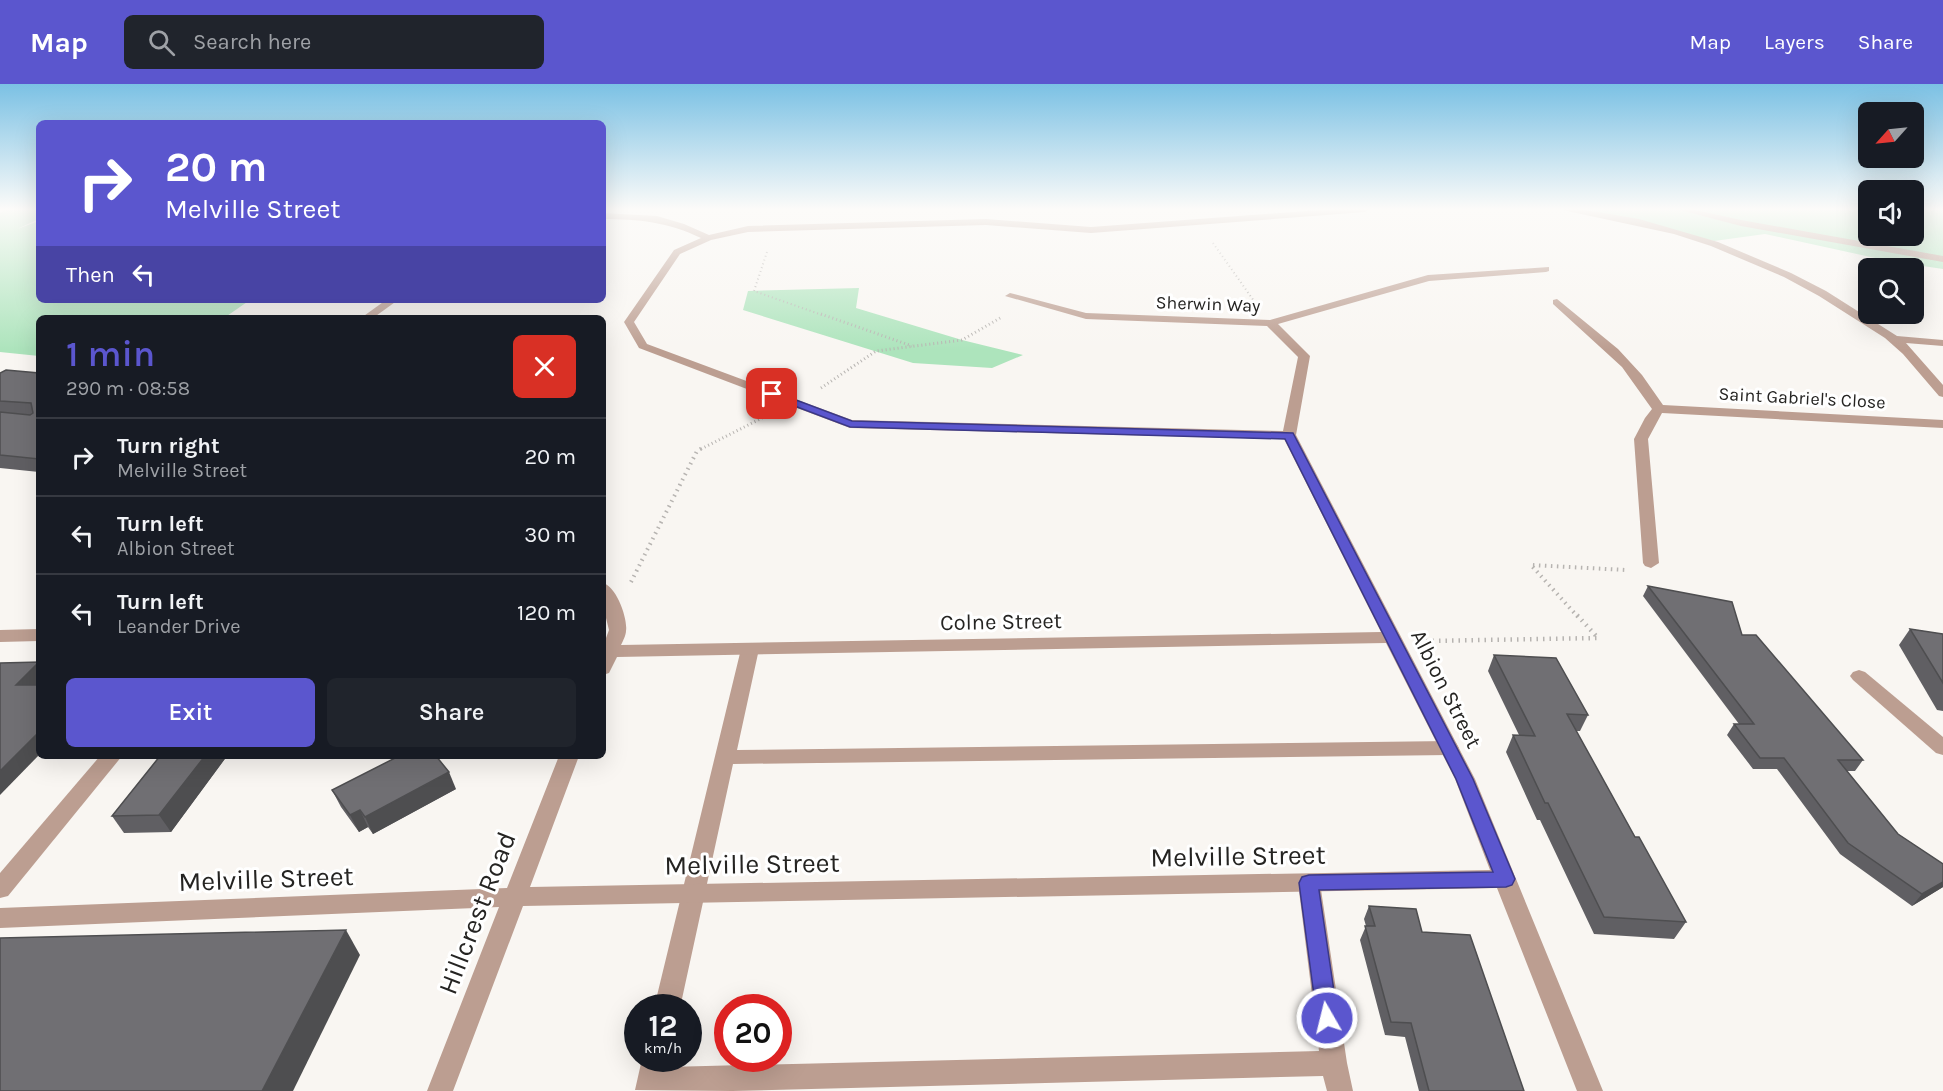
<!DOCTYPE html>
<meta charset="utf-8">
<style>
:root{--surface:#171b24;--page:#20242c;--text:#f1f3f6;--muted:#9ea1a6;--line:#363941;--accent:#5b56ce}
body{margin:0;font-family:Karla,sans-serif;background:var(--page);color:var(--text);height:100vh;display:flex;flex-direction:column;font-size:22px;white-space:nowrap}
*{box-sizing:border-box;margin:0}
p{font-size:20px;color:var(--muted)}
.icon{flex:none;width:33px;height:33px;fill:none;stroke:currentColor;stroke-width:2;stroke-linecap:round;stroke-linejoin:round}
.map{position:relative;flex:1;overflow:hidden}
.panel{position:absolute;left:36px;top:231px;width:570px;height:444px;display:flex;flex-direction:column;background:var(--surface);border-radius:9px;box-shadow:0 6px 24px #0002}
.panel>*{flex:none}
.hud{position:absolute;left:36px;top:36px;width:570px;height:183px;border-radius:9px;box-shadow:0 6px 24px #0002;background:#5b56ce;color:#fff;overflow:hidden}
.needle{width:39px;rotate:243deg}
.tools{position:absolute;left:1858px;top:18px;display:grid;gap:12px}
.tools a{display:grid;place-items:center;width:66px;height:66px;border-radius:9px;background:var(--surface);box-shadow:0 6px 24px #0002;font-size:30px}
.speed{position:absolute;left:624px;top:910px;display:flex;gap:12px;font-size:30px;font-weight:700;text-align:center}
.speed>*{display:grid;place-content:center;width:78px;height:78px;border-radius:50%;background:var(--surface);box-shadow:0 6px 24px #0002;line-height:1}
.speed small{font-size:15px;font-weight:400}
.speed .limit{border:9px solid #d22;background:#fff;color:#111}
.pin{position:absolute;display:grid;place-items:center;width:51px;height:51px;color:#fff;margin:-26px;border-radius:12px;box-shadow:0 3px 9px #0006}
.me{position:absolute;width:66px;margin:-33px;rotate:352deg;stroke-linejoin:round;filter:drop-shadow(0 0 4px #0008)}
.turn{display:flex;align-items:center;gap:21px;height:126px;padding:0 30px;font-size:27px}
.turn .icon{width:78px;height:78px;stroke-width:2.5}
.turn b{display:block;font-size:42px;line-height:51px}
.then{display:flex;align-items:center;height:57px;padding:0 30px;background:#0003;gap:12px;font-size:22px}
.round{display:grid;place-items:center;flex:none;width:63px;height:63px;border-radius:9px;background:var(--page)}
.head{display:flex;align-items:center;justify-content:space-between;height:102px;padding:0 30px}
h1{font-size:36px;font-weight:600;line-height:45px;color:var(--accent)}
.cta{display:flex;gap:12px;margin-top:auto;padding:12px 30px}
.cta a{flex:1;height:69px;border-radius:9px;background:var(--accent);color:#fff;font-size:24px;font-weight:600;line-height:69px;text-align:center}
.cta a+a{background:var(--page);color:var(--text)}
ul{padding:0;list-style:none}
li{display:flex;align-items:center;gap:18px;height:78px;padding:0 30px;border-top:2px solid var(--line)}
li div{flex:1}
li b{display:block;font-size:22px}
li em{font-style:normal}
header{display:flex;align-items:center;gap:36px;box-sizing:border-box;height:84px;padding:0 30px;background:var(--accent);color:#fff}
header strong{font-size:28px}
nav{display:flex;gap:33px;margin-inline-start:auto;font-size:21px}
.search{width:420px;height:54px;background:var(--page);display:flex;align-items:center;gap:15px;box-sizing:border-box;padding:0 21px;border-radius:9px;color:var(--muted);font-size:22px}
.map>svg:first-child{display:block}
.green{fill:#ade4bc}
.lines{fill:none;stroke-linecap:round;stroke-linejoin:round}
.path-far3{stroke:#b7b4b1;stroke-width:2;stroke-dasharray:1 3;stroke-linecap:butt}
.path-far2{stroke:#b7b4b1;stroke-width:3;stroke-dasharray:1 3;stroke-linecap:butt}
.path-far1{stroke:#b7b4b1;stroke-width:4;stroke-dasharray:1.5 4.5;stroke-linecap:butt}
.path{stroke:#b7b4b1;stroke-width:4.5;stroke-dasharray:1.5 5;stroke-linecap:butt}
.service{fill:#bc9e91;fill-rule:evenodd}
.minor{fill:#bc9e91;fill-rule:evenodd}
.wall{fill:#605f63}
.shaded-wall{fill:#4e4e50}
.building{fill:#706f73;stroke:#4e4e50;stroke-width:1.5}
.route{fill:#5b56ce;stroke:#3b3886;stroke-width:1.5}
.labels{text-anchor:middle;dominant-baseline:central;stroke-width:6;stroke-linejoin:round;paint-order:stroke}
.far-street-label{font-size:18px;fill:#252422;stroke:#fff}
.street-label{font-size:22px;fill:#252422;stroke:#fff}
.near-street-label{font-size:27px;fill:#252422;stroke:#fff}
</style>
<header>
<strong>Map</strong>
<div class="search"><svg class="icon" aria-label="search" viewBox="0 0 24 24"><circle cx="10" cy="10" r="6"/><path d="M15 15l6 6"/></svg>Search here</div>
<nav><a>Map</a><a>Layers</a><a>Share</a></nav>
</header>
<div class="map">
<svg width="1943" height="1007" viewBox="0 0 1943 1007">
<rect width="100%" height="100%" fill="#f9f6f2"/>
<g class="green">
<path d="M7,125H39V135L17,145L39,137V216H250L224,234H39V272L0,268V129Z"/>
<path d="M1584,125H1869V152H1914V125H1943V185L1889,177L1765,150L1714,157Z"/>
<path d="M859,204L856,224L962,256L1023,271L992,284L913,279L743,226L748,207Z"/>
</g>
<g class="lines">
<g class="path-far3">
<path d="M1213,159L1254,217"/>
<path d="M767,168L754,207L825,232"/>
</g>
<g class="path-far2">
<path d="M821,230L912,262"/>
<path d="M821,304L876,267L962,256L1002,233"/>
<path d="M701,365L766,332"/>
</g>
<g class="path-far1">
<path d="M631,498L697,367L704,363"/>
<path d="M1578,533L1531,481L1626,486"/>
</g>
<path class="path" d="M1426,557L1598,554L1577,531"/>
<g class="service">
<path d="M750,559L756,561L759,565L737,666L1449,657L1456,659L1459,664L1456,669L1449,671L733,680L680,924H654L741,565L744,561Z"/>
<path d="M1309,790L1317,792L1320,799L1347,979L1353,1007H1327L1323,992L732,1007L635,1006L642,975H668L667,983L1319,967L1298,799L1301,792Z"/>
</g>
<g class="minor">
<path d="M1333,125H1369L1365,128L1091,149L986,141L748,148L711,156L680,170L634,238L647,260L852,336L1283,347L1298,273L1267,242L1086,235L1005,212L1010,209L1086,229L1270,236L1428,191L1549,183V187L1546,188L1429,197L1278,240L1310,272L1296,351L1475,695L1603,1007H1577L1497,804L523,822L453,1007H427L499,823L0,844V824L507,804L559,672H579L530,803L1490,786L1455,695L1386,559L617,573L609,589L603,591V562L609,546L603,522V499C616,502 628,534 626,547C626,551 623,557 621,561L1381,548L1284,355L850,344L639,264L624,238L674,166L701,154C668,138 638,135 603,135V129L657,132L684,140L709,151L748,142L986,135L1091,143Z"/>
<path d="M1558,125H1580L1639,135L1718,158L1791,189L1826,207L1897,252L1943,256V262L1906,259L1943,301V313L1939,312L1903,270L1885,254L1819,212L1784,193L1711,162L1674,150Z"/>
<path d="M1676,125H1691L1741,136L1943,172V178L1741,142Z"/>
<path d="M1557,215L1618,265L1642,291L1663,321L1943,336V344L1662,329L1648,355L1659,479L1651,484L1645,482L1643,479L1634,355L1645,334L1652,325L1622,283L1553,220V216Z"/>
<path d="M386,216H398L373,234H361Z"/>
<path d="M39,545V557L0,558V546Z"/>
<path d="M1859,586L1865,588L1943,653V671L1936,669L1853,596L1850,592L1853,588Z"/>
<path d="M100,672H122L8,812L0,814V789Z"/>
</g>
</g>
<g class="wall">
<path d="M0,289H39V388L0,384Z"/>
<path d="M1648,502L1742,551L1863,676L1855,687H1847L1898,750L1943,780V803L1912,822L1840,770L1777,685H1753L1727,651L1734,640H1739L1643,512Z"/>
<path d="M1910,545L1943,550V627L1937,626L1899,561Z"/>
<path d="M1494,571L1588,631L1580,647H1576L1635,753L1686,838L1674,855L1594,850L1540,736H1537L1506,668L1513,651H1519L1488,587Z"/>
<path d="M160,672H227L171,748L124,749L112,732Z"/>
<path d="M456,705L373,750L368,743L359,748L341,723L332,706Z"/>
<path d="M1369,822L1422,848L1524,1007H1419L1405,953L1385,951L1360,856L1366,842L1364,835Z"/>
</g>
<g class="shaded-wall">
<path d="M39,578V600L26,614L16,601Z"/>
<path d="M39,648V671L0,711V687Z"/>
<path d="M205,672H227L171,748L159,731Z"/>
<path d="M449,688L456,705L373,750L365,733Z"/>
<path d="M360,726L368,743L359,748L350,731Z"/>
<path d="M1943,798V803L1912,822L1922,810Z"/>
<path d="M346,846L360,871L293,1007H262Z"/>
</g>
<g class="building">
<path d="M6,286L39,289V375L0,371V328L30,331L33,329L31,319L0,317V289Z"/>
<path d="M1648,502L1732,518L1742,551H1756L1863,676H1838L1898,750L1943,780V798L1922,810L1848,759L1784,674H1760L1734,640H1754Z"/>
<path d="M1910,545L1943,550V599Z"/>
<path d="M1494,571L1556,574L1588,631L1567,630L1635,753H1639L1686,838L1604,833L1548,719H1545L1513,651L1535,652Z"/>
<path d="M39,578L16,601H39V648L0,687V579Z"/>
<path d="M160,672H205L159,731L112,732Z"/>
<path d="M399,672H436L449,688L365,733L360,726L350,731L332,706Z"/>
<path d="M1369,822L1416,825L1422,848L1470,851L1524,1007H1429L1411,939L1391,938L1365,842H1375Z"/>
<path d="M346,846L262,1007H0V854Z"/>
</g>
<linearGradient id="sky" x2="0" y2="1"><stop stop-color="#7bc1e4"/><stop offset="0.47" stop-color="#fcfbf9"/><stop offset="1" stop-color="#fcfbf9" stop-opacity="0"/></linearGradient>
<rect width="1943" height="266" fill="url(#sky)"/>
<path class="route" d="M772,307L852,337L1293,349L1473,695L1515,795L1512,801L1506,803L1319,806L1338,934L1335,941L1327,944L1320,941L1317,934L1299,799L1302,793L1309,791L1493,788L1456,695L1285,355L850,343L768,312L766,310Z"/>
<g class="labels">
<g class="far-street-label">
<text transform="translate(1208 220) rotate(2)">Sherwin Way</text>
<text transform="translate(1802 314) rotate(3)">Saint Gabriel's Close</text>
</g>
<g class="street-label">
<text transform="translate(1001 538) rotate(-1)">Colne Street</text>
<text transform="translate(1446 605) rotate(63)">Albion Street</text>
</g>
<g class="near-street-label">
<text transform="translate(1238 772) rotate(-1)">Melville Street</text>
<text transform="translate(752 780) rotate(-1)">Melville Street</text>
<text transform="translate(266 795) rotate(-2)">Melville Street</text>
<text transform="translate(477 829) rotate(-69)">Hillcrest Road</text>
</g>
</g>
</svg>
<div class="tools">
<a><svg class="needle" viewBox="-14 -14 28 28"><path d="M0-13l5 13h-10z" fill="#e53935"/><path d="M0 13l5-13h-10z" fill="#9ea1a6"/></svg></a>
<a><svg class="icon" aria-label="sound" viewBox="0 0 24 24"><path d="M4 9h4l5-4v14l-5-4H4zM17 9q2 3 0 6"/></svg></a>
<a><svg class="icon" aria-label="search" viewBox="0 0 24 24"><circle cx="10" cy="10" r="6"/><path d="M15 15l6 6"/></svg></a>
</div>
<div class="speed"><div>12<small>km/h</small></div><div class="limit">20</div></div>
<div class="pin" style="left:772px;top:310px;background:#d93025"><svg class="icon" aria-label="arrive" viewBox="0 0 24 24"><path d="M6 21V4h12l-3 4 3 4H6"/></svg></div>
<svg class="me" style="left:1327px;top:934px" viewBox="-20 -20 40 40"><circle r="17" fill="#5b56ce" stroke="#fff" stroke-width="3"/><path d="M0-11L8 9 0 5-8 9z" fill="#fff"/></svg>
<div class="hud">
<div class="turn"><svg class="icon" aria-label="right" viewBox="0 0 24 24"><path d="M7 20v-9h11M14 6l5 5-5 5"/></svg><div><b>20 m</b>Melville Street</div></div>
<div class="then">Then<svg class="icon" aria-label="left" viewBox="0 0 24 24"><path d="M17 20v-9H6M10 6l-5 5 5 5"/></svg></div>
</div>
<section class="panel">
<div class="head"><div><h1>1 min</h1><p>290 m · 08:58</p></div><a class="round" style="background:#d93025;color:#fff"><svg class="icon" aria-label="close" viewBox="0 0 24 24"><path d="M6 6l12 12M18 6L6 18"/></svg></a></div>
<ul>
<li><svg class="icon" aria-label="right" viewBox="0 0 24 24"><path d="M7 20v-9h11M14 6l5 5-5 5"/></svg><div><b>Turn right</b><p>Melville Street</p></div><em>20 m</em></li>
<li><svg class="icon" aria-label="left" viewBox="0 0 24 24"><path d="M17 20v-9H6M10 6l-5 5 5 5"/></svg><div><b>Turn left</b><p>Albion Street</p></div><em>30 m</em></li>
<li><svg class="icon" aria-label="left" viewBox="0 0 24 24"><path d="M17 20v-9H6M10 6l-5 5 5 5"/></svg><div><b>Turn left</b><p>Leander Drive</p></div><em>120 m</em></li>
</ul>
<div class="cta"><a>Exit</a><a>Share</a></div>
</section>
</div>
